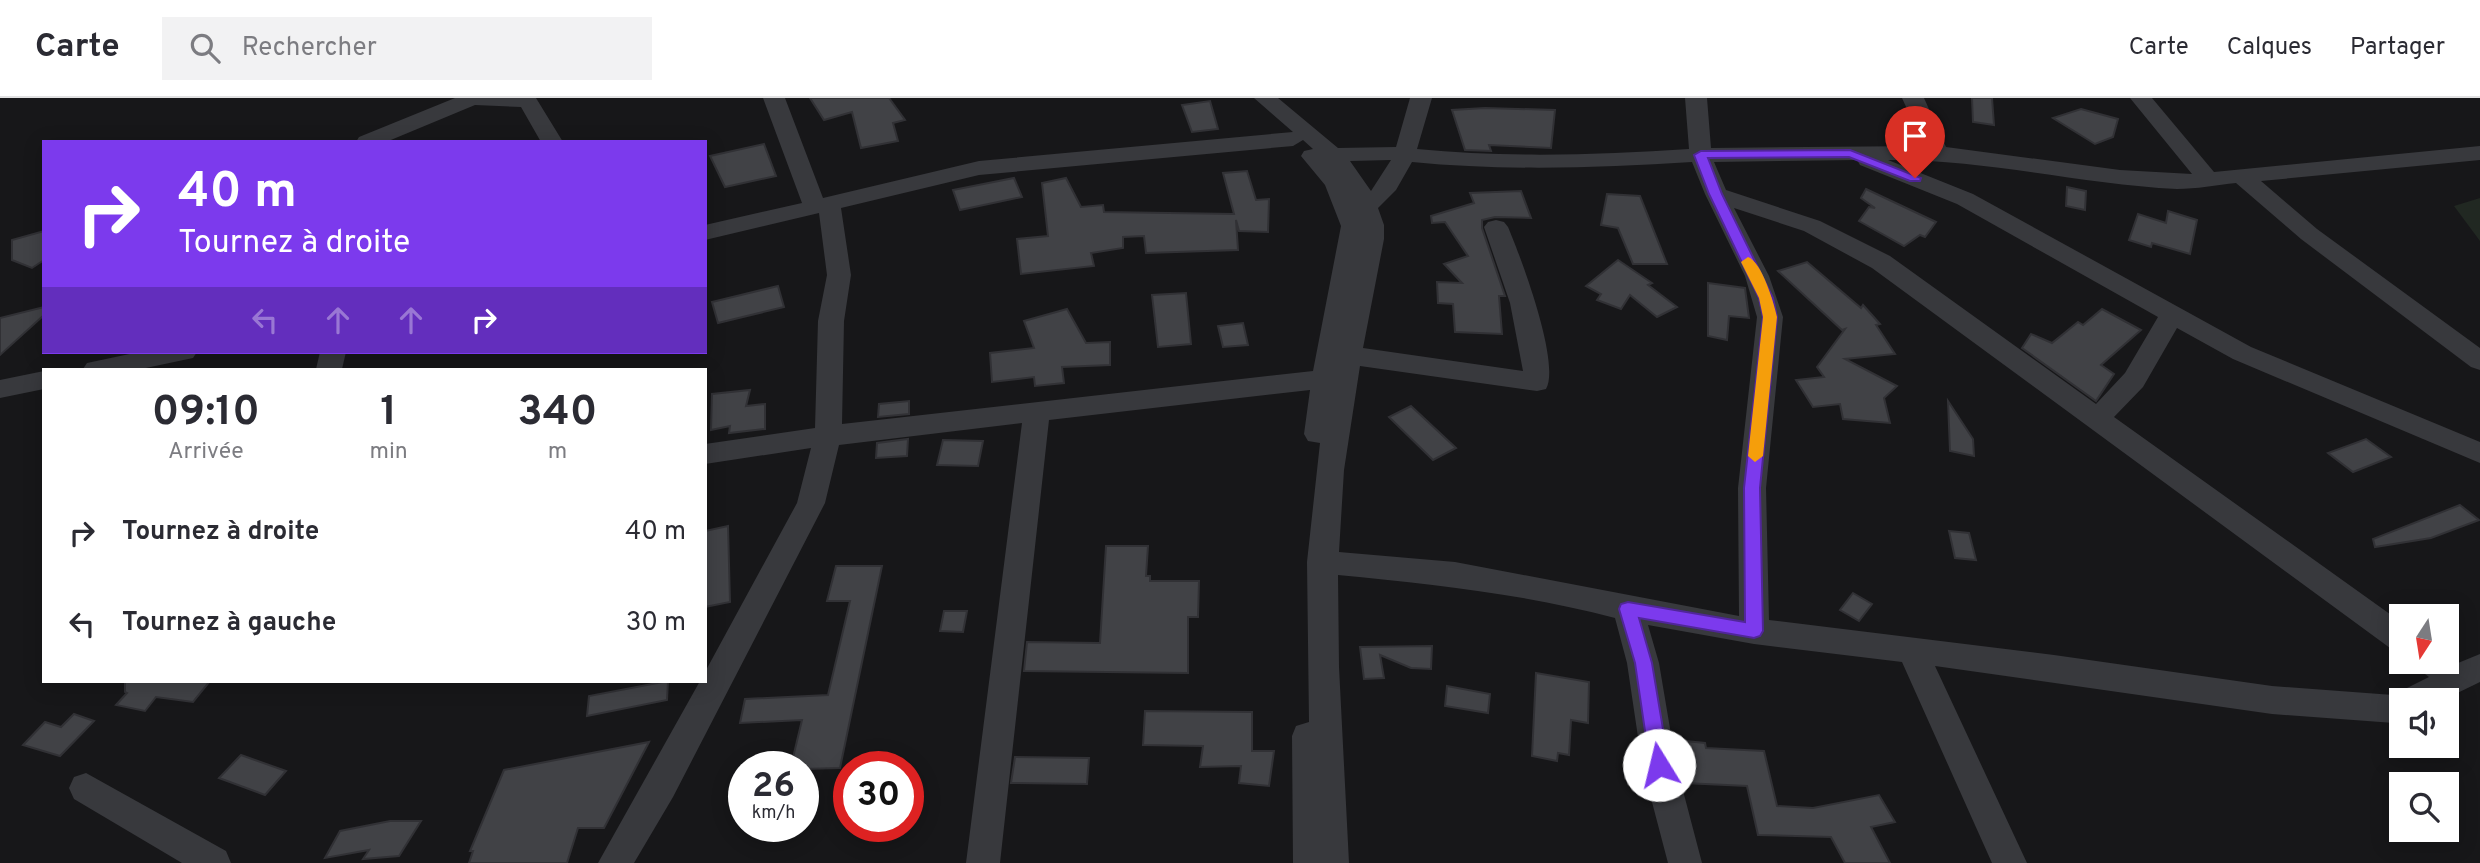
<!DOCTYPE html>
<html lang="fr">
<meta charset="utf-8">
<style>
:root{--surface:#fff;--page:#f2f2f3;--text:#2b2b33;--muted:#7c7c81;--line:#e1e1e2}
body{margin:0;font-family:Overpass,sans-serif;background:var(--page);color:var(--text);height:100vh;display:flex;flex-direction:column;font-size:26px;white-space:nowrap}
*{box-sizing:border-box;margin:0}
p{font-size:23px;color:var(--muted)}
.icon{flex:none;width:38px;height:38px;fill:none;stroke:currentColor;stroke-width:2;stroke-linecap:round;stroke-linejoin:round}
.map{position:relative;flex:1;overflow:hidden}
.drawer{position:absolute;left:42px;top:270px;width:665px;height:315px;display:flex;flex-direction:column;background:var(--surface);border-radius:0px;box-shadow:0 4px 18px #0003}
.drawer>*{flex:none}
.guide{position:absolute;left:42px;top:42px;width:665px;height:214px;border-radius:0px;box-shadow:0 4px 18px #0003;background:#7c3aed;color:#fff;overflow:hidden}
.needle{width:46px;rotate:192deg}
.buttons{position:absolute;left:2389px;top:506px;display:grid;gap:14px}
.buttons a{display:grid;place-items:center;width:70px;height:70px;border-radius:0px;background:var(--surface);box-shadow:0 4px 18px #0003;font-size:35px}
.speed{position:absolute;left:728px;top:653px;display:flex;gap:14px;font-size:35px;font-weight:700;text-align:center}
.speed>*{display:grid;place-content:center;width:91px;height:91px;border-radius:50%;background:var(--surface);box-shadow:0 4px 18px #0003;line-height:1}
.speed small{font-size:18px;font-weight:400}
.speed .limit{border:10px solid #d22;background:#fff;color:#111}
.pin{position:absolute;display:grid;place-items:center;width:60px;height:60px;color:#fff;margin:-72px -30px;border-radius:50% 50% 50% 0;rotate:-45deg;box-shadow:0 0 7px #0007}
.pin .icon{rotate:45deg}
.me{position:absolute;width:77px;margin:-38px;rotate:351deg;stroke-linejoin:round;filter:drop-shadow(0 0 5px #0008)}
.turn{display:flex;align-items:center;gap:24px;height:147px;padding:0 21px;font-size:32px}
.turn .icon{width:91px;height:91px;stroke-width:2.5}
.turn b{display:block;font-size:49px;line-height:60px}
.lanes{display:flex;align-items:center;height:66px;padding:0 21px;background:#0003;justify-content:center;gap:35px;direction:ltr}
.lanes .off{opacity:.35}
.eta{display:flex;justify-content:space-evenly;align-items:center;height:119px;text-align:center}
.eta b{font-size:42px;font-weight:700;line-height:49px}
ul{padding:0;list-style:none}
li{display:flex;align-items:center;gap:21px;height:91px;padding:0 21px}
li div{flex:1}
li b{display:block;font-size:26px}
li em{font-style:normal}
header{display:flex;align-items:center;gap:42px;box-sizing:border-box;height:98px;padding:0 35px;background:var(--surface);border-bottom:2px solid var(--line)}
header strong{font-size:33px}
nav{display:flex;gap:38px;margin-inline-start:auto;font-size:24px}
.search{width:490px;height:63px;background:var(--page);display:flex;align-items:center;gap:18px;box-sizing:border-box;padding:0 24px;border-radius:0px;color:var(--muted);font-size:26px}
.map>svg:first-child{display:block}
.green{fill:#212822}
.building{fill:#414246;stroke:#313135;stroke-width:2}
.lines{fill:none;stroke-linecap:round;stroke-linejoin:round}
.street{fill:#38393d;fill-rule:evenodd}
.route{fill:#7c3aed;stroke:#51269a;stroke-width:2}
.slow{fill:#f59e0b}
</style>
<header>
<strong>Carte</strong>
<div class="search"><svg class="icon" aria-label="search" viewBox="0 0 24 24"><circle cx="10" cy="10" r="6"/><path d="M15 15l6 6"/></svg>Rechercher</div>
<nav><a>Carte</a><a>Calques</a><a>Partager</a></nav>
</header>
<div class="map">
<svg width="2480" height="765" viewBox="0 0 2480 765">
<rect width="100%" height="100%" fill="#171719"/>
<path class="green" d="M2480,100V143L2454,108Z"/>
<g class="building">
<path d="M810,0H889L905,22L893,25L898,43L861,50L852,14L824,22Z"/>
<path d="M1972,0H1992L1994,27L1973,24Z"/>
<path d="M1210,3L1218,31L1192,34L1182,7Z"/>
<path d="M1485,10L1555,12L1551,50L1489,47L1491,53L1465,52L1452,12Z"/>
<path d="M2081,11L2118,21L2113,39L2095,46L2053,20Z"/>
<path d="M764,46L776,78L725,89L710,58Z"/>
<path d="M1247,73L1256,102L1269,101L1268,134L1239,133L1236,122L1238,152L1146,155L1144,138L1123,139V150L1091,155L1094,168L1021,176L1017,141L1048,138L1042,85L1066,80L1081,109L1103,107L1104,114L1234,116L1223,75Z"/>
<path d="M1014,80L1022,99L960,112L953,92Z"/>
<path d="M2067,89L2086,93L2085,112L2066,108Z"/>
<path d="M1866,91L1936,124L1925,139L1920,137L1904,148L1859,123L1869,109L1875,110L1861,100Z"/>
<path d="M1521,93L1531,120L1495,119L1482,122V130L1505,198H1499L1502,236L1455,234L1453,206L1438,205L1437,184L1462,185L1444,166L1468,158L1445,124L1432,125L1431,118L1474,105L1470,95Z"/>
<path d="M1607,96L1640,98L1667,166H1633L1618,130L1601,127Z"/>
<path d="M2168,113L2197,122L2190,156L2152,145L2151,149L2129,142L2138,116L2166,125Z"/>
<path d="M44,133V162L32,170L12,162V142Z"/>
<path d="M1618,162L1652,185L1648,187L1677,209L1657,219L1630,197L1621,211L1597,202L1601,196L1586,188Z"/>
<path d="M1807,164L1861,210L1863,207L1880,226L1876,227L1895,256L1845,261L1897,288L1884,300L1890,325L1843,321L1840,306L1813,309L1796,282L1824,279L1817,269L1845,231L1842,232L1778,173Z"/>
<path d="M1708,185L1745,190L1749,220L1729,218L1727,242L1708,238Z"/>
<path d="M778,188L784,209L718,225L712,204Z"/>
<path d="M1186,195L1191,246L1158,249L1152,197Z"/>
<path d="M44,209V217L0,257V220Z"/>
<path d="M1067,211L1086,245L1110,244V267L1062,269L1064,285L1035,288L1034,279L992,284L990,255L1034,250L1024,223Z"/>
<path d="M2102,211L2141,232L2101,267L2114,276L2096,303L2022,250L2031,236L2052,245L2078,224L2083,227Z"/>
<path d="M1243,225L1248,247L1223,249L1218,228Z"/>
<path d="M750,292L746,308L765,306V331L729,335L730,328L711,332L712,296Z"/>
<path d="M909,303V316L878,319L879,306Z"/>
<path d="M1948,303L1973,341L1974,358L1950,353Z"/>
<path d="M1411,308L1456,350L1433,362L1389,319Z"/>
<path d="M908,341L907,358L876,360L877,345Z"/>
<path d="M2366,341L2391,359L2353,374L2328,355Z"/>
<path d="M943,342L983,343L978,368L937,367Z"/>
<path d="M2460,407L2479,422L2431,440L2375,449L2373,441Z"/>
<path d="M728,428L730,504L705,509V433Z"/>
<path d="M1949,433L1969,435L1976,462L1955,460Z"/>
<path d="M1106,448H1148L1146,478H1150V483H1199L1198,519H1188V575L1024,573L1027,544L1100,545Z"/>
<path d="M836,468H882L840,670L803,671V668H791L802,622L740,625L745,601L828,597L850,503H827Z"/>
<path d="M1853,495L1872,506L1859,523L1840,512Z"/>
<path d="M944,513H967L963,534L940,533Z"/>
<path d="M1432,548L1431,571L1411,570L1380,557L1384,580L1364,581L1360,549Z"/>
<path d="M1536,575L1589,584L1588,625L1571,622L1569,657L1558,655L1557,663L1532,658Z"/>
<path d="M125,583H210L193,604L156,599L145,613L116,607L127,595L125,594Z"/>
<path d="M668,583L667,602L587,618L589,598Z"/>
<path d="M1447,588L1490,596L1488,615L1445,608Z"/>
<path d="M1145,613L1252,614V653H1274L1269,688L1239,685L1241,668L1200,669L1203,648L1143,647Z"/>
<path d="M74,616L94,623L60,658L23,647L45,624L61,629Z"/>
<path d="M1675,642L1705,645L1706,650L1764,653L1777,708L1813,710L1879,697L1895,724L1871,729L1890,765H1845L1831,739L1758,737L1747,688L1684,685Z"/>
<path d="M649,644L604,730H578L567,765H469L473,753H470L504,672Z"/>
<path d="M241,657L286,673L265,697L219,680Z"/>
<path d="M1015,659L1089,660L1087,686L1011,685Z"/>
<path d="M390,723H421L399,758L363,761L369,752L325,760L340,733Z"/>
</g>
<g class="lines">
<g class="street">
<path d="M455,0H536L563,44H541L521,9L475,7L386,44H356L359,39Z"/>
<path d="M763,0H785L823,100L979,63L1293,34L1254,0H1278L1338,50L1396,49L1410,0H1432L1417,51C1507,60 1599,57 1689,51L1685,0H1707L1711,50L1924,48L1902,0H1924L1946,49L2120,72L2192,76L2130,0H2152L2214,74L2480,48V62L2261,83L2317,131L2480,250V272L2471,269L2301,141L2236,85C2217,87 2196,91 2177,91C2080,86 1985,61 1888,62L1973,96L2251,249L2480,344V365L2233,261L2177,230L2143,289L2114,319L2401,524V554L2390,550L1872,170L1804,133L1734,110L1769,178L1783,219L1766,390L1769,522L2054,557L2272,588L2393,597L2429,579L2421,573L2417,564H2446V557L2458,565L2480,556V584L2443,602H2401V622L2394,625L2272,616L1935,568L2027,765H1992L1902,564L1754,546L1648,527L1659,565L1676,666L1702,765H1668L1642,666L1627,565L1615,520C1524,496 1432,486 1338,477L1339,569L1349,765H1293L1292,638L1296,628L1309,624L1307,464L1320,345L1308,343L1304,336L1310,292L1049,322L1000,765H966L1022,325L839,347L825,405L673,699L634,765H598L700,583H705V574L797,405L811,350L705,366V346L815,330L818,223L827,177L819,115L705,142V127L802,105ZM1303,42L1313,51L1304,53L1301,58L1325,87L1341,128L1313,273L842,326L844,223L851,177L841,110L979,77L1293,48ZM1391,62L1371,93L1350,63ZM1857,62L1860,67L1957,106L2158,219L2125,275L2096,306L1890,158L1820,123L1726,92L1714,64ZM1412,64C1504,73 1600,70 1692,64L1705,96L1745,178L1757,219L1738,390L1739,518L1455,464L1339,454L1344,372L1360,268L1537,293L1546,291C1561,265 1520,157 1508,129L1504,124L1496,122L1488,124L1484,129L1510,205L1523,273L1363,250L1384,141V127L1378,110L1396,92Z"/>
<path d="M139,254H197L193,260L141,271H83L87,265Z"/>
<path d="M320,254H346L342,271H316Z"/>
<path d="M44,273V291L0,300V282Z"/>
<path d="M86,675L226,753L231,765H182L74,701L69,690L74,679Z"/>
</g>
</g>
<path class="route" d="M1850,52L1921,80L1920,83H1910L1849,59L1708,60L1722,96L1773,200L1777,219L1760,390L1763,533L1760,538L1754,540L1639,520L1652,565L1669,667L1666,673L1659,675L1653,673L1650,667L1635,565L1619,511L1621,506L1628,504L1745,524L1744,390L1763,219L1759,200L1709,96L1694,57L1701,53Z"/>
<path class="slow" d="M1748,159C1762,164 1774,205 1777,219L1763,358L1755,364L1748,358L1763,219L1759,200L1741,164Z"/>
</svg>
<div class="buttons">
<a><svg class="needle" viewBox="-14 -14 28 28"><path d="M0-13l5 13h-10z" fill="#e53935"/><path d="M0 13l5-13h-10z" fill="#7c7c81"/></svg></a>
<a><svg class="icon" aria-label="sound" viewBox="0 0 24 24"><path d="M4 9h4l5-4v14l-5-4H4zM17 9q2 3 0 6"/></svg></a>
<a><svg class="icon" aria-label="search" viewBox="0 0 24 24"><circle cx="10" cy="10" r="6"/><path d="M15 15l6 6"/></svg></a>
</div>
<div class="speed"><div>26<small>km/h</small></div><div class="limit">30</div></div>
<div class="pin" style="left:1915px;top:80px;background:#d93025"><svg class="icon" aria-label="arrive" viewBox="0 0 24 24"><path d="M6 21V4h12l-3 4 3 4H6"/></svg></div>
<svg class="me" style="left:1659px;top:667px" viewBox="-20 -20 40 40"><circle r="19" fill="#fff"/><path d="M0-13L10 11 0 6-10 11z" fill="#7c3aed"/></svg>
<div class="guide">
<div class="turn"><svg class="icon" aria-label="right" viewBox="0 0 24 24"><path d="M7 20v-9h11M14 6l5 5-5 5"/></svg><div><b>40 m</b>Tournez à droite</div></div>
<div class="lanes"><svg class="icon off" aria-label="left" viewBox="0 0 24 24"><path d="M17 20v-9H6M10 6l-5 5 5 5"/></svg><svg class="icon off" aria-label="ahead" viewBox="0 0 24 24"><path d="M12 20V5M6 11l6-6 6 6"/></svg><svg class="icon off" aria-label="ahead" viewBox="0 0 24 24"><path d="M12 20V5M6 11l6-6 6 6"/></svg><svg class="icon" aria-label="right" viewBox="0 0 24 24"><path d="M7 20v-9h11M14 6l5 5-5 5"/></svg></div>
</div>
<section class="drawer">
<div class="eta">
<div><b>09:10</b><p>Arrivée</p></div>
<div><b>1</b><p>min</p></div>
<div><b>340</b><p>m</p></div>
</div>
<ul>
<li><svg class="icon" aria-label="right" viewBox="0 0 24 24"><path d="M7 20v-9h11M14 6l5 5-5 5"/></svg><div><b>Tournez à droite</b></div><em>40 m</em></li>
<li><svg class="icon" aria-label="left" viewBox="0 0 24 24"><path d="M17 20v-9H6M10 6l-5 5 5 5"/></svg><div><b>Tournez à gauche</b></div><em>30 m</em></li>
</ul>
</section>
</div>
